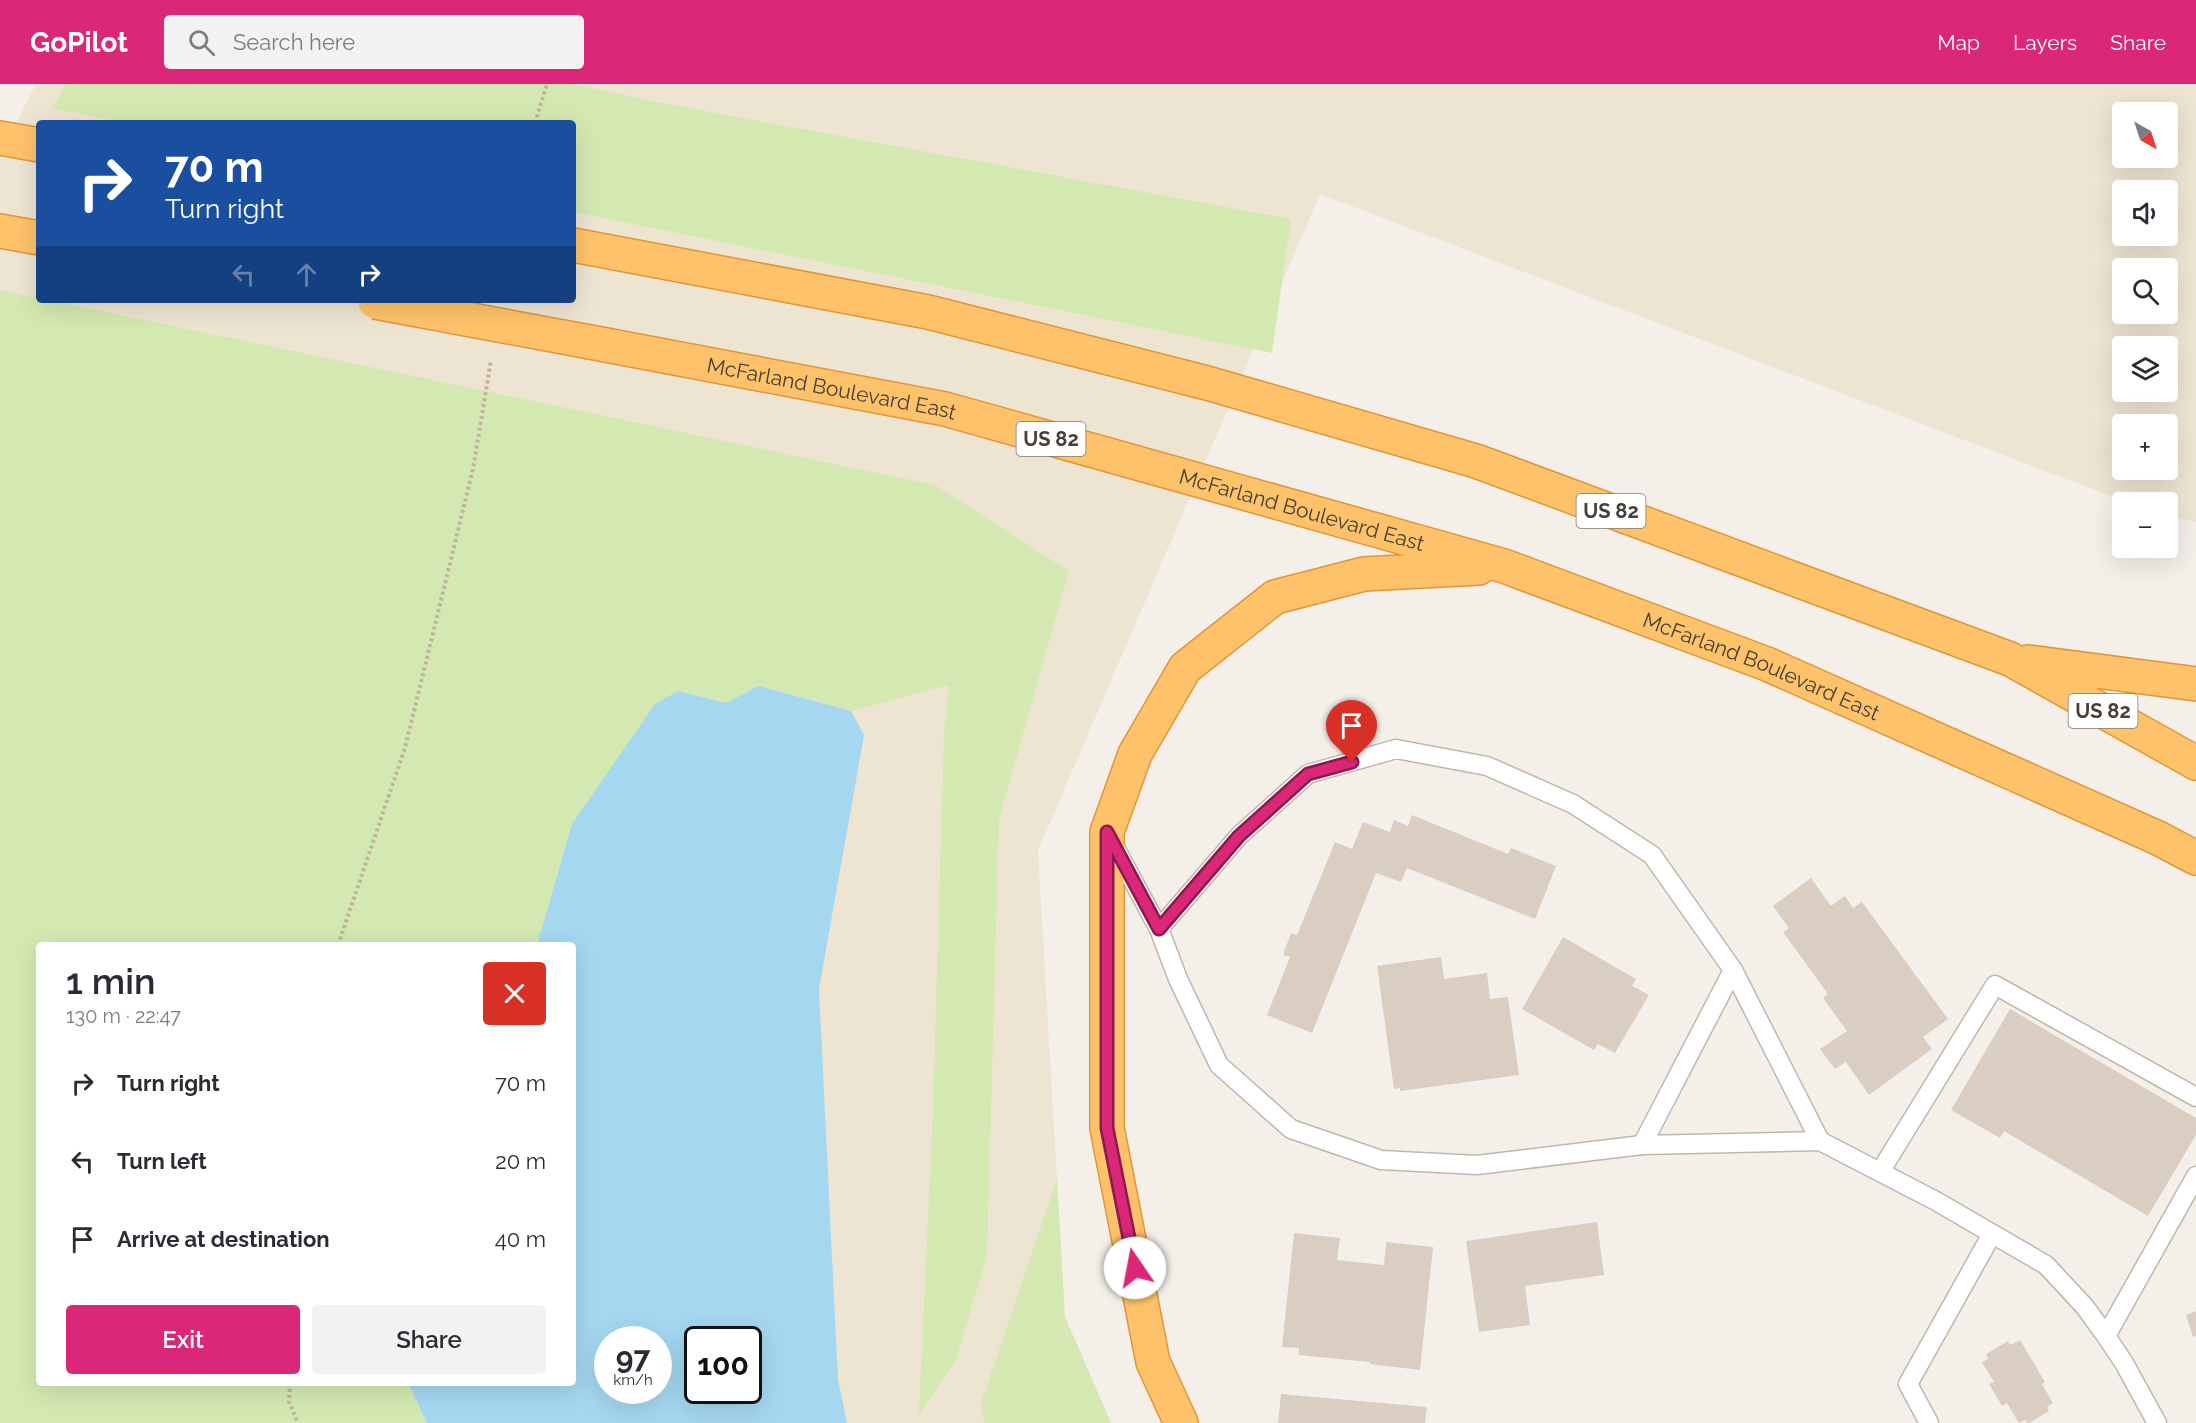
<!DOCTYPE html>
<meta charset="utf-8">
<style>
:root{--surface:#fff;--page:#f2f2f3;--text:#2b2b33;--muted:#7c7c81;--accent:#db2777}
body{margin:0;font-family:Raleway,sans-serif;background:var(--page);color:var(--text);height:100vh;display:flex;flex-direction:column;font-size:22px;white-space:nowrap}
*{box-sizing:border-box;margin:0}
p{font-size:20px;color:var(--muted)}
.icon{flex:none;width:33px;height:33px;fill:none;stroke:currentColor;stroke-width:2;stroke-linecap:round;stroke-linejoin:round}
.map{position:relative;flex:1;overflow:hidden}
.panel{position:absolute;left:36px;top:858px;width:540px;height:444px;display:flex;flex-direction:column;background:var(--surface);border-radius:6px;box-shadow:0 6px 24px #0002}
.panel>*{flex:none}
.hud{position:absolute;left:36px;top:36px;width:540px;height:183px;border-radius:6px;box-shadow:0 6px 24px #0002;background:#1a4fa0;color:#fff;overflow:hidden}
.needle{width:39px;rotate:141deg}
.buttons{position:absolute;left:2112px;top:18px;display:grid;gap:12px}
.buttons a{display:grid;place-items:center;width:66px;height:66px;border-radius:6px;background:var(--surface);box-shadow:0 6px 24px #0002;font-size:30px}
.speed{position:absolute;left:594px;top:1242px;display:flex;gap:12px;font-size:30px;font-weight:700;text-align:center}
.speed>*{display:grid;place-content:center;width:78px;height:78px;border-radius:50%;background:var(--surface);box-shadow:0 6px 24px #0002;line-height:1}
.speed small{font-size:15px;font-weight:400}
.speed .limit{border:3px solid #111;border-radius:9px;background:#fff;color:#111}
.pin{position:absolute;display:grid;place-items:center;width:51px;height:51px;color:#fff;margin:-62px -26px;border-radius:50% 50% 50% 0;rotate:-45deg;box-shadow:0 0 6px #0007}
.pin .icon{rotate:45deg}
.me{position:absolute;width:66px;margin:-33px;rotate:348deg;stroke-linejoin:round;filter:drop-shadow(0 0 4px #0008)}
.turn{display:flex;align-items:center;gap:21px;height:126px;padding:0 30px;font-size:27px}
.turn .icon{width:78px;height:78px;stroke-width:2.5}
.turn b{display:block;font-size:42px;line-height:51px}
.lanes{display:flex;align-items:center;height:57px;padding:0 30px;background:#0003;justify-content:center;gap:30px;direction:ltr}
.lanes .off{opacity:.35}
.round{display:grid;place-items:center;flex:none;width:63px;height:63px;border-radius:6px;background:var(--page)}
.headline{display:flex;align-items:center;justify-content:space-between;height:102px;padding:0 30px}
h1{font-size:36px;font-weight:600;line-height:45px}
.button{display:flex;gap:12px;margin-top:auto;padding:12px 30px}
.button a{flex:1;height:69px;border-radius:6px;background:var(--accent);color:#fff;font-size:24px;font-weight:600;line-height:69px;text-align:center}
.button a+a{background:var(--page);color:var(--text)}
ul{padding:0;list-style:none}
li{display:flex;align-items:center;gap:18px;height:78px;padding:0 30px}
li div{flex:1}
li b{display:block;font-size:22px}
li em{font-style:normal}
header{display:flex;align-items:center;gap:36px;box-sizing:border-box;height:84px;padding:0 30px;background:var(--accent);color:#fff}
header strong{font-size:28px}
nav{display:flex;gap:33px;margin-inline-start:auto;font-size:21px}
.search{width:420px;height:54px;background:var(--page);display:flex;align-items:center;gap:15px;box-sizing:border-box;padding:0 21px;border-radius:6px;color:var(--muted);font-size:22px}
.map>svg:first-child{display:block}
.education{fill:#ede4d2;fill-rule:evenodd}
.green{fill:#d4e9b1}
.water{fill:#a5d7f1;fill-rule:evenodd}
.building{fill:#d9cec1}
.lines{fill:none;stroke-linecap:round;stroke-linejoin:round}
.lane-casing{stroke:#c0b7ab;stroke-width:21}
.highway-casing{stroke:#df9638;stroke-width:36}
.path{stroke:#c2b29c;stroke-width:4;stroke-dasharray:3 3;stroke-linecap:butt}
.lane{stroke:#fff;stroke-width:18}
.highway{stroke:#fec36a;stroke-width:33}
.highway-bridge-casing{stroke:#df9638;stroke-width:36;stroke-linecap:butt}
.highway-bridge{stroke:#fec36a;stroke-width:33}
.route-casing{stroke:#8e194d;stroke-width:15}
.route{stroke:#db2777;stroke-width:10}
.labels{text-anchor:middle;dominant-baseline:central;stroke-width:4.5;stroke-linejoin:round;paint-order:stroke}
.shield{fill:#fff;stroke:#7f7973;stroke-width:1.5}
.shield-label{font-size:20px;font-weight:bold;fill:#484037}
.street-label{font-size:21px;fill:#484037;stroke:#fff}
</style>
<header>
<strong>GoPilot</strong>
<div class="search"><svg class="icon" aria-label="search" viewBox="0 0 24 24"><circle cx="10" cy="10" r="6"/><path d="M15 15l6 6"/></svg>Search here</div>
<nav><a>Map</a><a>Layers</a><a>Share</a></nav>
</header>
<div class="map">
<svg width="2196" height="1339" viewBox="0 0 2196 1339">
<rect width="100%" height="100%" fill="#f4f0e9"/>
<path class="education" d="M36,0H2196V438L2168,432V418H2126L1320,110L1038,767L1065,1233L1111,1339H0V70ZM2122,28H2168V74H2122ZM39,39H573V216H39ZM2122,106H2168V152H2122ZM2122,184H2168V230H2122ZM2122,262H2168V308H2122ZM2122,340H2168V386H2122ZM39,861H573V1299H39ZM608,1256H658V1306H608ZM698,1256H748V1306H698Z"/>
<g class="green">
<path d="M66,0H573L656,18L1291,135L1272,269L573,128V39H129L52,24Z"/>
<path d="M0,206L39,214V216H49L935,401L1069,487L999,735L987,1171L956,1276L919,1330L933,1023L944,649L949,601L851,627L758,602L726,619L678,607L572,740L537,861H39V1299H410L409,1301L427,1339H0Z"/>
<path d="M1057,1095L1065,1233L1111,1339H985L980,1322Z"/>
</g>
<path class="water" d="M758,602L851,627L864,651L819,905L838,1296L847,1339H427L409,1301L410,1299H573V861H537L572,740L655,620L678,607L726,619ZM608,1256H658V1306H608ZM698,1256H748V1306H698Z"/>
<g class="building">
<path d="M1412,731L1508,770L1511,764L1556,782L1535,835L1407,784L1401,798L1376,789L1312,949L1267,931L1290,873L1283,871L1291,849L1297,851L1335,758L1352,765L1363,738L1390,748L1394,736L1408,742Z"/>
<path d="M1811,794L1831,822L1845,812L1853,824L1862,818L1948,935L1923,953L1932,965L1869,1011L1846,978L1835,985L1820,965L1847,947L1823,914L1828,910L1783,848L1789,844L1773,822Z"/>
<path d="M1563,853L1636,895L1632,902L1649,911L1615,969L1598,960L1594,966L1522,925Z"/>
<path d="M1441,873L1444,895L1487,889L1490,915L1508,913L1519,991L1400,1007V1004L1394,1005L1377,882Z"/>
<path d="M2010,925L2196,1034V1051L2148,1132L2004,1047L2000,1054L1951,1026Z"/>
<path d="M1597,1138L1604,1191L1525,1202L1530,1241L1479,1248L1466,1157Z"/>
<path d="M1294,1149L1340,1154L1337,1176L1384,1181L1386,1158L1433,1163L1420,1286L1370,1280V1278L1299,1271V1264L1282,1263Z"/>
<path d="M2196,1227V1252L2193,1253L2186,1231Z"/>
<path d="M2020,1256L2045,1298L2042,1300L2053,1319L2047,1323L2049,1327L2029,1339H2027L2025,1336L2019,1339L2007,1319L2002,1322L1989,1300L1994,1298L1982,1278L1988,1275L1986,1270L2008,1257L2010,1261Z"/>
<path d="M1281,1310L1427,1323L1425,1339H1278Z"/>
</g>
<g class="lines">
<g class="lane-casing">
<g id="lane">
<path d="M1112,758L1159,845L1178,895L1219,981L1291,1045L1381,1076L1477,1081L1642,1061L1820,1057L1936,1117L2046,1181L2085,1223L2106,1252L2124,1279L2157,1339"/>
<path d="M1159,845L1239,752L1308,690L1396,665L1487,682L1573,720L1652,771L1733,886L1642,1061"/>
<path d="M1733,886L1820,1057"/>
<path d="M1880,1088L1995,901L2196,1013"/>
<path d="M2106,1252L2196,1092"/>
<path d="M1929,1339L1908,1300L1992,1150"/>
</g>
</g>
<g class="highway-casing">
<g id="highway">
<path d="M0,54L39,61"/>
<path d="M0,147L39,154"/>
<path d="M573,161L928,228L1207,299L1476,377L2010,575L2196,679"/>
<path id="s1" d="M590,258L945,325L1504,482L1767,580L2158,754L2196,774"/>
<path d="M2028,578L2196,600"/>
<path d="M1181,1339L1153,1278L1107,1044V748L1135,670L1185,584L1275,513L1364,490L1479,484"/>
</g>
</g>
<g class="path">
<path d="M535,39L547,0"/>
<path d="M338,861L405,664L473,385L491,276"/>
<path d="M290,1299L289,1318L298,1339"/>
</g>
<use href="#lane" class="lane"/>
<use href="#highway" class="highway"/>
<g class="highway-bridge-casing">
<path id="highway-bridge" d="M375,218L590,258"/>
</g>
<use href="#highway-bridge" class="highway-bridge"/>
</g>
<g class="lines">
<g class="route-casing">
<path id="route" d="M1135,1184L1107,1044V748L1159,845L1239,752L1308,690L1352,678"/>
</g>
<use href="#route" class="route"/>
</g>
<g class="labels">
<g class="shield">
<rect x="1016.5" y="338" width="69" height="34" rx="4.5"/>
<rect x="1576.5" y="410" width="69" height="34" rx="4.5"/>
<rect x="2068.5" y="610" width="69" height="34" rx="4.5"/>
</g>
<g class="shield-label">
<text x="1051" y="355">US 82</text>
<text x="1611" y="427">US 82</text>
<text x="2103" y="627">US 82</text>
</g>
<g class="street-label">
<text stroke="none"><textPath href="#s1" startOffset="246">McFarland Boulevard East</textPath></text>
<text stroke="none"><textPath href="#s1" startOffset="732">McFarland Boulevard East</textPath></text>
<text stroke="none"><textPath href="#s1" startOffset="1218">McFarland Boulevard East</textPath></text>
</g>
</g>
</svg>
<div class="buttons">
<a><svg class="needle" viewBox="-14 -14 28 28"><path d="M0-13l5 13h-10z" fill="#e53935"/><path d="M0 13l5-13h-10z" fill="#7c7c81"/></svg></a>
<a><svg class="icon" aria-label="sound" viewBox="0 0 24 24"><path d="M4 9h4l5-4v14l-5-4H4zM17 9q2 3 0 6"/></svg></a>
<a><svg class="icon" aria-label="search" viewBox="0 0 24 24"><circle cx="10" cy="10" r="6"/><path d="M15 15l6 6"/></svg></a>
<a><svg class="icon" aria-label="layers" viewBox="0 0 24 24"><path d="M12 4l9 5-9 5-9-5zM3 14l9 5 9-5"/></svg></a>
<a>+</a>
<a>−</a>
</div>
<div class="speed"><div>97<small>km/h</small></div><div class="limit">100</div></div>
<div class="pin" style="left:1352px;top:678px;background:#d93025"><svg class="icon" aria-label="arrive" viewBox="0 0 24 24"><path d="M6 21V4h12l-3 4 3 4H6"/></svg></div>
<svg class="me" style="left:1135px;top:1184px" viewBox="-20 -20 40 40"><circle r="19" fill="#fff"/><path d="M0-13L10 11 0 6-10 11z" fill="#db2777"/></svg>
<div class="hud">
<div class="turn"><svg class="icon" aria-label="right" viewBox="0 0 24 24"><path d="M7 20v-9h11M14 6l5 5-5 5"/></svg><div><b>70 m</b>Turn right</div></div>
<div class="lanes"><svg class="icon off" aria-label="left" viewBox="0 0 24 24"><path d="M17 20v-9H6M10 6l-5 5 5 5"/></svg><svg class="icon off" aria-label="ahead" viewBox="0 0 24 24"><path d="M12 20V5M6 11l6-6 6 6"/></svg><svg class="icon" aria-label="right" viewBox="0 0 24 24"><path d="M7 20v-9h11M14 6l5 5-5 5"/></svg></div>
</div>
<section class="panel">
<div class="headline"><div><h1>1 min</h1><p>130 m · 22:47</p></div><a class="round" style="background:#d93025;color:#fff"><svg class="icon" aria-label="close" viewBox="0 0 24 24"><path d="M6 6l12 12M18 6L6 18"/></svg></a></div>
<ul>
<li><svg class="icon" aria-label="right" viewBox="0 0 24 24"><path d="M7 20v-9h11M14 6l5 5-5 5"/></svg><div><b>Turn right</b></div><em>70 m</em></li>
<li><svg class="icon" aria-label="left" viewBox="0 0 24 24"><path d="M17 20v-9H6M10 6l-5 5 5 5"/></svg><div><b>Turn left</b></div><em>20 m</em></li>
<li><svg class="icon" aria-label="arrive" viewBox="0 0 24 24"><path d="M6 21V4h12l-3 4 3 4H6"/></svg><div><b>Arrive at destination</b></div><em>40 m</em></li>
</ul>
<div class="button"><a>Exit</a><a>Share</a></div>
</section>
</div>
